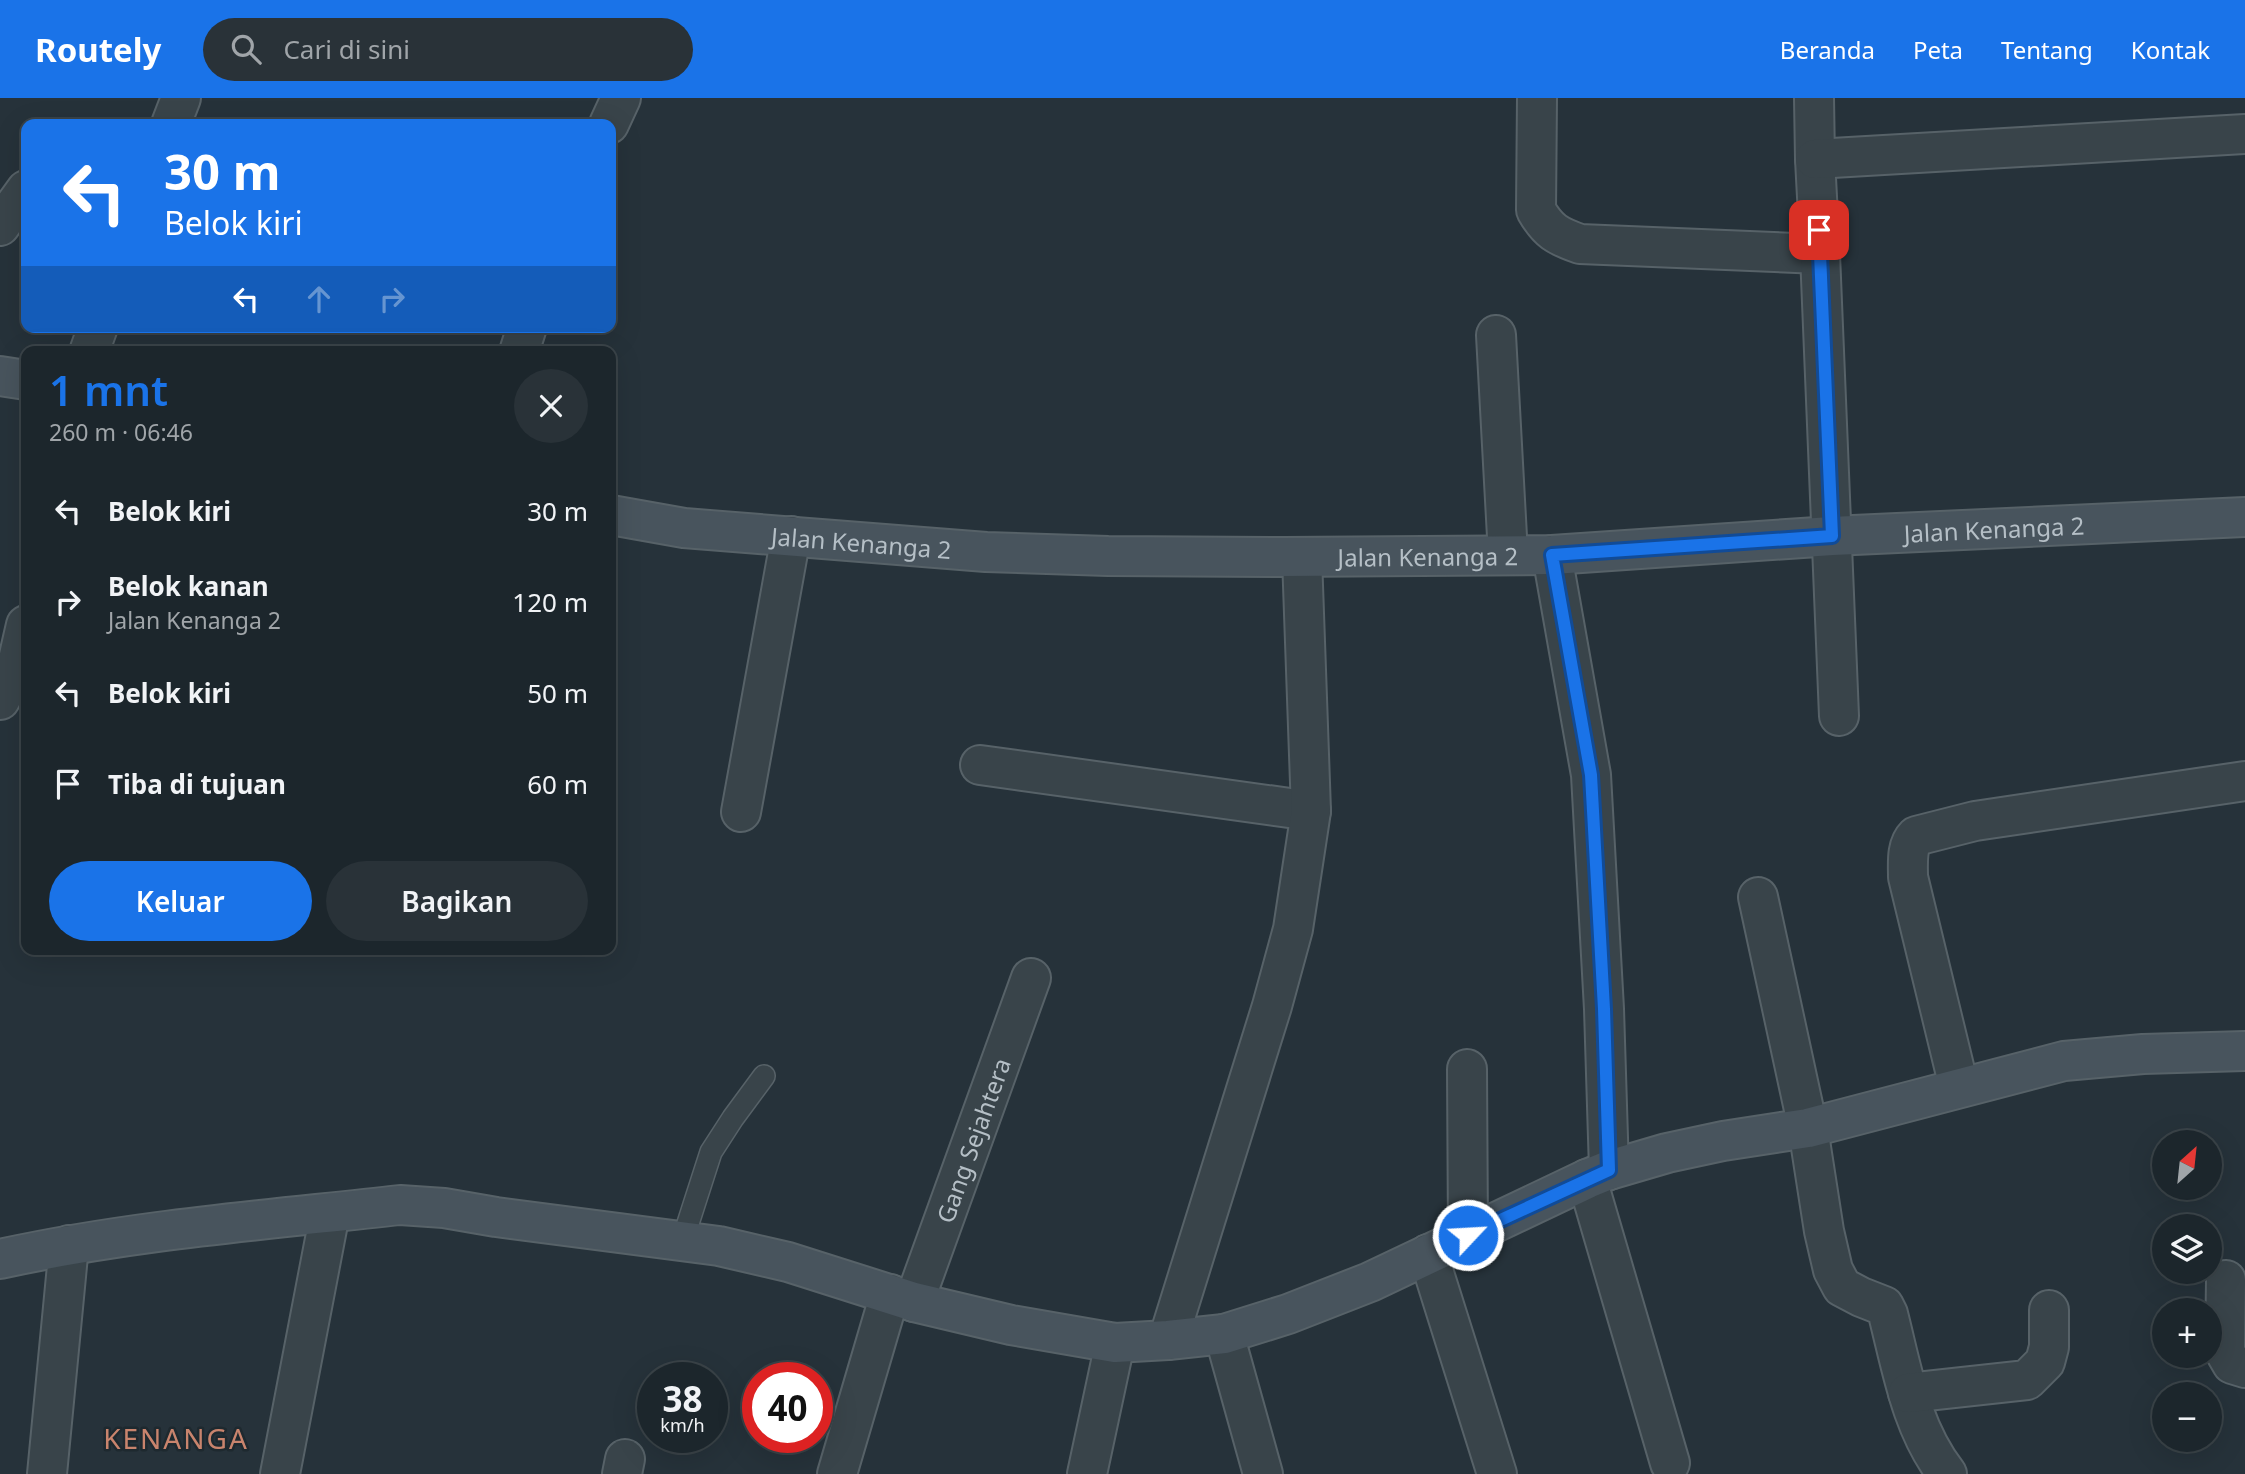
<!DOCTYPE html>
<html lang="id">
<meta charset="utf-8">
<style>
:root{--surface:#1c262c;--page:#293238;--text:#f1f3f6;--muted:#a0a5a9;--line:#3a4348;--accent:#1a73e8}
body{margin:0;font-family:"Noto Sans",sans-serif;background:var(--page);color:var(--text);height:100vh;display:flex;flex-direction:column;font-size:26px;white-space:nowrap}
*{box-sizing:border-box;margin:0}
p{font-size:23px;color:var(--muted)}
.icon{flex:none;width:38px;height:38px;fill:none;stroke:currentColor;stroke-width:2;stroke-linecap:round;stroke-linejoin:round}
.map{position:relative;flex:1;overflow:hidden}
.side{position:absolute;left:21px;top:248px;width:595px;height:609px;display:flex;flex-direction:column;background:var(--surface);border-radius:14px;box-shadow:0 7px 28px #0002,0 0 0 2px var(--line)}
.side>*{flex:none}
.banner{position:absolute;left:21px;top:21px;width:595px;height:214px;border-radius:14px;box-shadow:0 7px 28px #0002,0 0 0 2px var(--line);background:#1a73e8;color:#fff;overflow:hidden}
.needle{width:46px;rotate:27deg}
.controls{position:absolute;left:2152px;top:1032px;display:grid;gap:14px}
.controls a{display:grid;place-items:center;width:70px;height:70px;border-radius:50%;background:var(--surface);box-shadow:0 7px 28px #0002,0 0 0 2px var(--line);font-size:35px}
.speed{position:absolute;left:637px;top:1264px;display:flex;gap:14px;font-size:35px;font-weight:700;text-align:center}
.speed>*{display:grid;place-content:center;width:91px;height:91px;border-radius:50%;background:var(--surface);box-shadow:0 7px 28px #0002,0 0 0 2px var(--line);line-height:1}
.speed small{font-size:18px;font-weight:400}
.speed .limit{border:10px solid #d22;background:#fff;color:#111}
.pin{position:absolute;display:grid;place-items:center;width:60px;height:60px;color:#fff;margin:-30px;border-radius:14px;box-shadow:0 4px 10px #0006}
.me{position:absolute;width:77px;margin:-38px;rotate:65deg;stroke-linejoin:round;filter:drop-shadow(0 0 5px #0008)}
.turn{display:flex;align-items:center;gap:24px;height:147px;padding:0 28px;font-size:32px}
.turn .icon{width:91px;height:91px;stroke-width:2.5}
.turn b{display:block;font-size:49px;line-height:60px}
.lanes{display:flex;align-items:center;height:66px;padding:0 28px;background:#0003;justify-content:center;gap:35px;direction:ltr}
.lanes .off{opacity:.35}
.round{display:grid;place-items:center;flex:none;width:74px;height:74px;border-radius:37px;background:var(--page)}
.headline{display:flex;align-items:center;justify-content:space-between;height:119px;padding:0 28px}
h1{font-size:42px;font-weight:600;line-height:52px;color:var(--accent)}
.button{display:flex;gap:14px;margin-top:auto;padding:14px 28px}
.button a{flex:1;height:80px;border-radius:42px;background:var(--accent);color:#fff;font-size:28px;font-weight:600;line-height:80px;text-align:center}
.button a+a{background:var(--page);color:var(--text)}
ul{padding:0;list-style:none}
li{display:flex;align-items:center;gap:21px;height:91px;padding:0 28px}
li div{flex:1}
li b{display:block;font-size:26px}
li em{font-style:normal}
header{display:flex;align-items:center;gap:42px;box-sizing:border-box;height:98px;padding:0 35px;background:var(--accent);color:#fff}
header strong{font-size:33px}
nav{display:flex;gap:38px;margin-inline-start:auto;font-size:24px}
.search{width:490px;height:63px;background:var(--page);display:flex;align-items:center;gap:18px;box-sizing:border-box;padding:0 24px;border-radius:38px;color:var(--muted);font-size:26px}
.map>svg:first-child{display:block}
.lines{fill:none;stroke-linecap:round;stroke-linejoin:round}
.lane-casing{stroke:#576268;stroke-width:24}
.street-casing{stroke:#576268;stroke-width:42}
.secondary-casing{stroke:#576268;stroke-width:42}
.lane{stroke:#39444a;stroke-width:21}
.street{stroke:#39444a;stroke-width:38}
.secondary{stroke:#48545d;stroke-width:38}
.route-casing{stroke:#114b97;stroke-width:18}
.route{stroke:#1a73e8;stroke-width:12}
.labels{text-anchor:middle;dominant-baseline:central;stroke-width:5;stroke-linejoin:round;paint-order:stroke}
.street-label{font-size:24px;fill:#b5bfc6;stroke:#1e292f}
.quarter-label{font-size:28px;letter-spacing:2px;fill:#c9846d;stroke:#1e292f}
</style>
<header>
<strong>Routely</strong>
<div class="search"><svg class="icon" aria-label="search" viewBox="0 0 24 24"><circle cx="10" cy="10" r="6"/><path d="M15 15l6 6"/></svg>Cari di sini</div>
<nav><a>Beranda</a><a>Peta</a><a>Tentang</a><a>Kontak</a></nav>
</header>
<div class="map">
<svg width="2245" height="1376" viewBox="0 0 2245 1376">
<rect width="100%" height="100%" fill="#26323a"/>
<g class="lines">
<g class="lane-casing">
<path id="lane" d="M682,1144L711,1054L733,1020L764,978"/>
</g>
<g class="street-casing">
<g id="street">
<path d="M1537,0L1536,112C1548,133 1557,138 1580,146L1820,156"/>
<path d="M1814,0L1815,61L1820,156L1839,618"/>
<path d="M171,26L181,0"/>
<path d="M609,26L621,0"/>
<path d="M1815,61L2245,36"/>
<path d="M0,128L26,92"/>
<path d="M1496,237L1508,457"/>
<path d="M89,254L98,229"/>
<path d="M519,254L527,229"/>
<path d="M1552,457L1591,677L1604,911L1609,1072"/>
<path d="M0,602L15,575L26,527"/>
<path d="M980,667L1311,713"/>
<path d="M741,714L791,438"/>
<path d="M1758,799L1808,1030L1824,1133L1833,1172L1842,1189L1861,1199L1884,1208L1888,1216C1902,1271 1911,1330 1947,1376"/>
<path d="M1467,971L1468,1137"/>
<path d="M1959,989L1908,779C1908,765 1906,748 1916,738L1975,723L2245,683"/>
<path d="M1587,1081L1670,1365"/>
<path d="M1428,1156L1497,1376"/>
<path d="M2226,1182L2225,1254L2232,1266L2245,1270"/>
<path id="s1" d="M914,1204L1031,880"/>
<path d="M1224,1236L1263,1376"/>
<path d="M1168,1242L1272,908L1293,831L1311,713L1302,459"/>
<path d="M1908,1295L2027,1282L2045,1264L2049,1249V1212"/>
<path d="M47,1376L69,1147"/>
<path d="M280,1376L330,1115"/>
<path d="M622,1376L625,1361"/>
<path d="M837,1376L890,1196"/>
<path d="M1087,1376L1115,1245"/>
</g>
</g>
<g class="secondary-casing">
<g id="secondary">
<path d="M0,278L26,282"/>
<path id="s2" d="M611,417L684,430L986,454L1108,458L1284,459L1552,457L1832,438L2245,419"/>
<path d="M0,1161C132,1132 266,1122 400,1107L444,1110L496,1119L719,1148L788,1164L914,1204L1011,1227L1115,1245L1168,1242L1224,1236L1288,1216L1370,1184L1587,1081L1609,1072L1667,1055L1723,1043L1808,1030L2064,963L2143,956L2245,953"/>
</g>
</g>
<use href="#lane" class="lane"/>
<use href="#street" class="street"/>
<use href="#secondary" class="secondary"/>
</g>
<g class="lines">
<g class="route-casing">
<path id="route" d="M1468,1137L1609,1072L1604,911L1591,677L1552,457L1832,438L1819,132"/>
</g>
<use href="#route" class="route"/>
</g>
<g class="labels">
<g class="street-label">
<text stroke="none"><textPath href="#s2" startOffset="1386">Jalan Kenanga 2</textPath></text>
<text stroke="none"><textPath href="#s2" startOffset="252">Jalan Kenanga 2</textPath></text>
<text stroke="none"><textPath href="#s2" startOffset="819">Jalan Kenanga 2</textPath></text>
<text stroke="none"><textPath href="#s1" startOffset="172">Gang Sejahtera</textPath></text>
</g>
<g class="quarter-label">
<text x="176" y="1340">KENANGA</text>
</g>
</g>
</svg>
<div class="controls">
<a><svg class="needle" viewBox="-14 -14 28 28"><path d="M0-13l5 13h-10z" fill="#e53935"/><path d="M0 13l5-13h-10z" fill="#a0a5a9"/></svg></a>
<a><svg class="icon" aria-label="layers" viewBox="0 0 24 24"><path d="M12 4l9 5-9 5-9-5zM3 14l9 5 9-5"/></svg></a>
<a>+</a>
<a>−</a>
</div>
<div class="speed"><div>38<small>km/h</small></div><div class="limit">40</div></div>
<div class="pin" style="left:1819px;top:132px;background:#d93025"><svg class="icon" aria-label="arrive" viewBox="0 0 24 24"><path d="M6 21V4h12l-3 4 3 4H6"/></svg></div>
<svg class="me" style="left:1468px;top:1137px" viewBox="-20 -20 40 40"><circle r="17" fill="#1a73e8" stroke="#fff" stroke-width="3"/><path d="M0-11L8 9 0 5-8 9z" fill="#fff"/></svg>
<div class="banner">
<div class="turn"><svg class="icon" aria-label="left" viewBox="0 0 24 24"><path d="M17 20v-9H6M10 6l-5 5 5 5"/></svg><div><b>30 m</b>Belok kiri</div></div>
<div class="lanes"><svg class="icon" aria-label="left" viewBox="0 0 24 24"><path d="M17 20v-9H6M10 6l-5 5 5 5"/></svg><svg class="icon off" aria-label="ahead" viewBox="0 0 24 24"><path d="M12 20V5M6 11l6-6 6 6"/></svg><svg class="icon off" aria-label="right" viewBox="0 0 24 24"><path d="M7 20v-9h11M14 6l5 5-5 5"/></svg></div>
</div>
<section class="side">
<div class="headline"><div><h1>1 mnt</h1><p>260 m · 06:46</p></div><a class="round"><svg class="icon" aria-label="close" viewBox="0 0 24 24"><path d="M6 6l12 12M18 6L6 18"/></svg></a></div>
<ul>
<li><svg class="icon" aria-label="left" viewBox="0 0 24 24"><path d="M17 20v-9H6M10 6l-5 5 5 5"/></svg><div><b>Belok kiri</b></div><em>30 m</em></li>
<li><svg class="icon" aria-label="right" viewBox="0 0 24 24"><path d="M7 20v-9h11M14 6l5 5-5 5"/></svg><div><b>Belok kanan</b><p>Jalan Kenanga 2</p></div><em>120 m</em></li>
<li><svg class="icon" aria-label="left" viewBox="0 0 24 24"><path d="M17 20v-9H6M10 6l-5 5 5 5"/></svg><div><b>Belok kiri</b></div><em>50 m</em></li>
<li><svg class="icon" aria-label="arrive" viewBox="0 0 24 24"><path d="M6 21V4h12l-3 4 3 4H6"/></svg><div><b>Tiba di tujuan</b></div><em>60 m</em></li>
</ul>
<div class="button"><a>Keluar</a><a>Bagikan</a></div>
</section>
</div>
